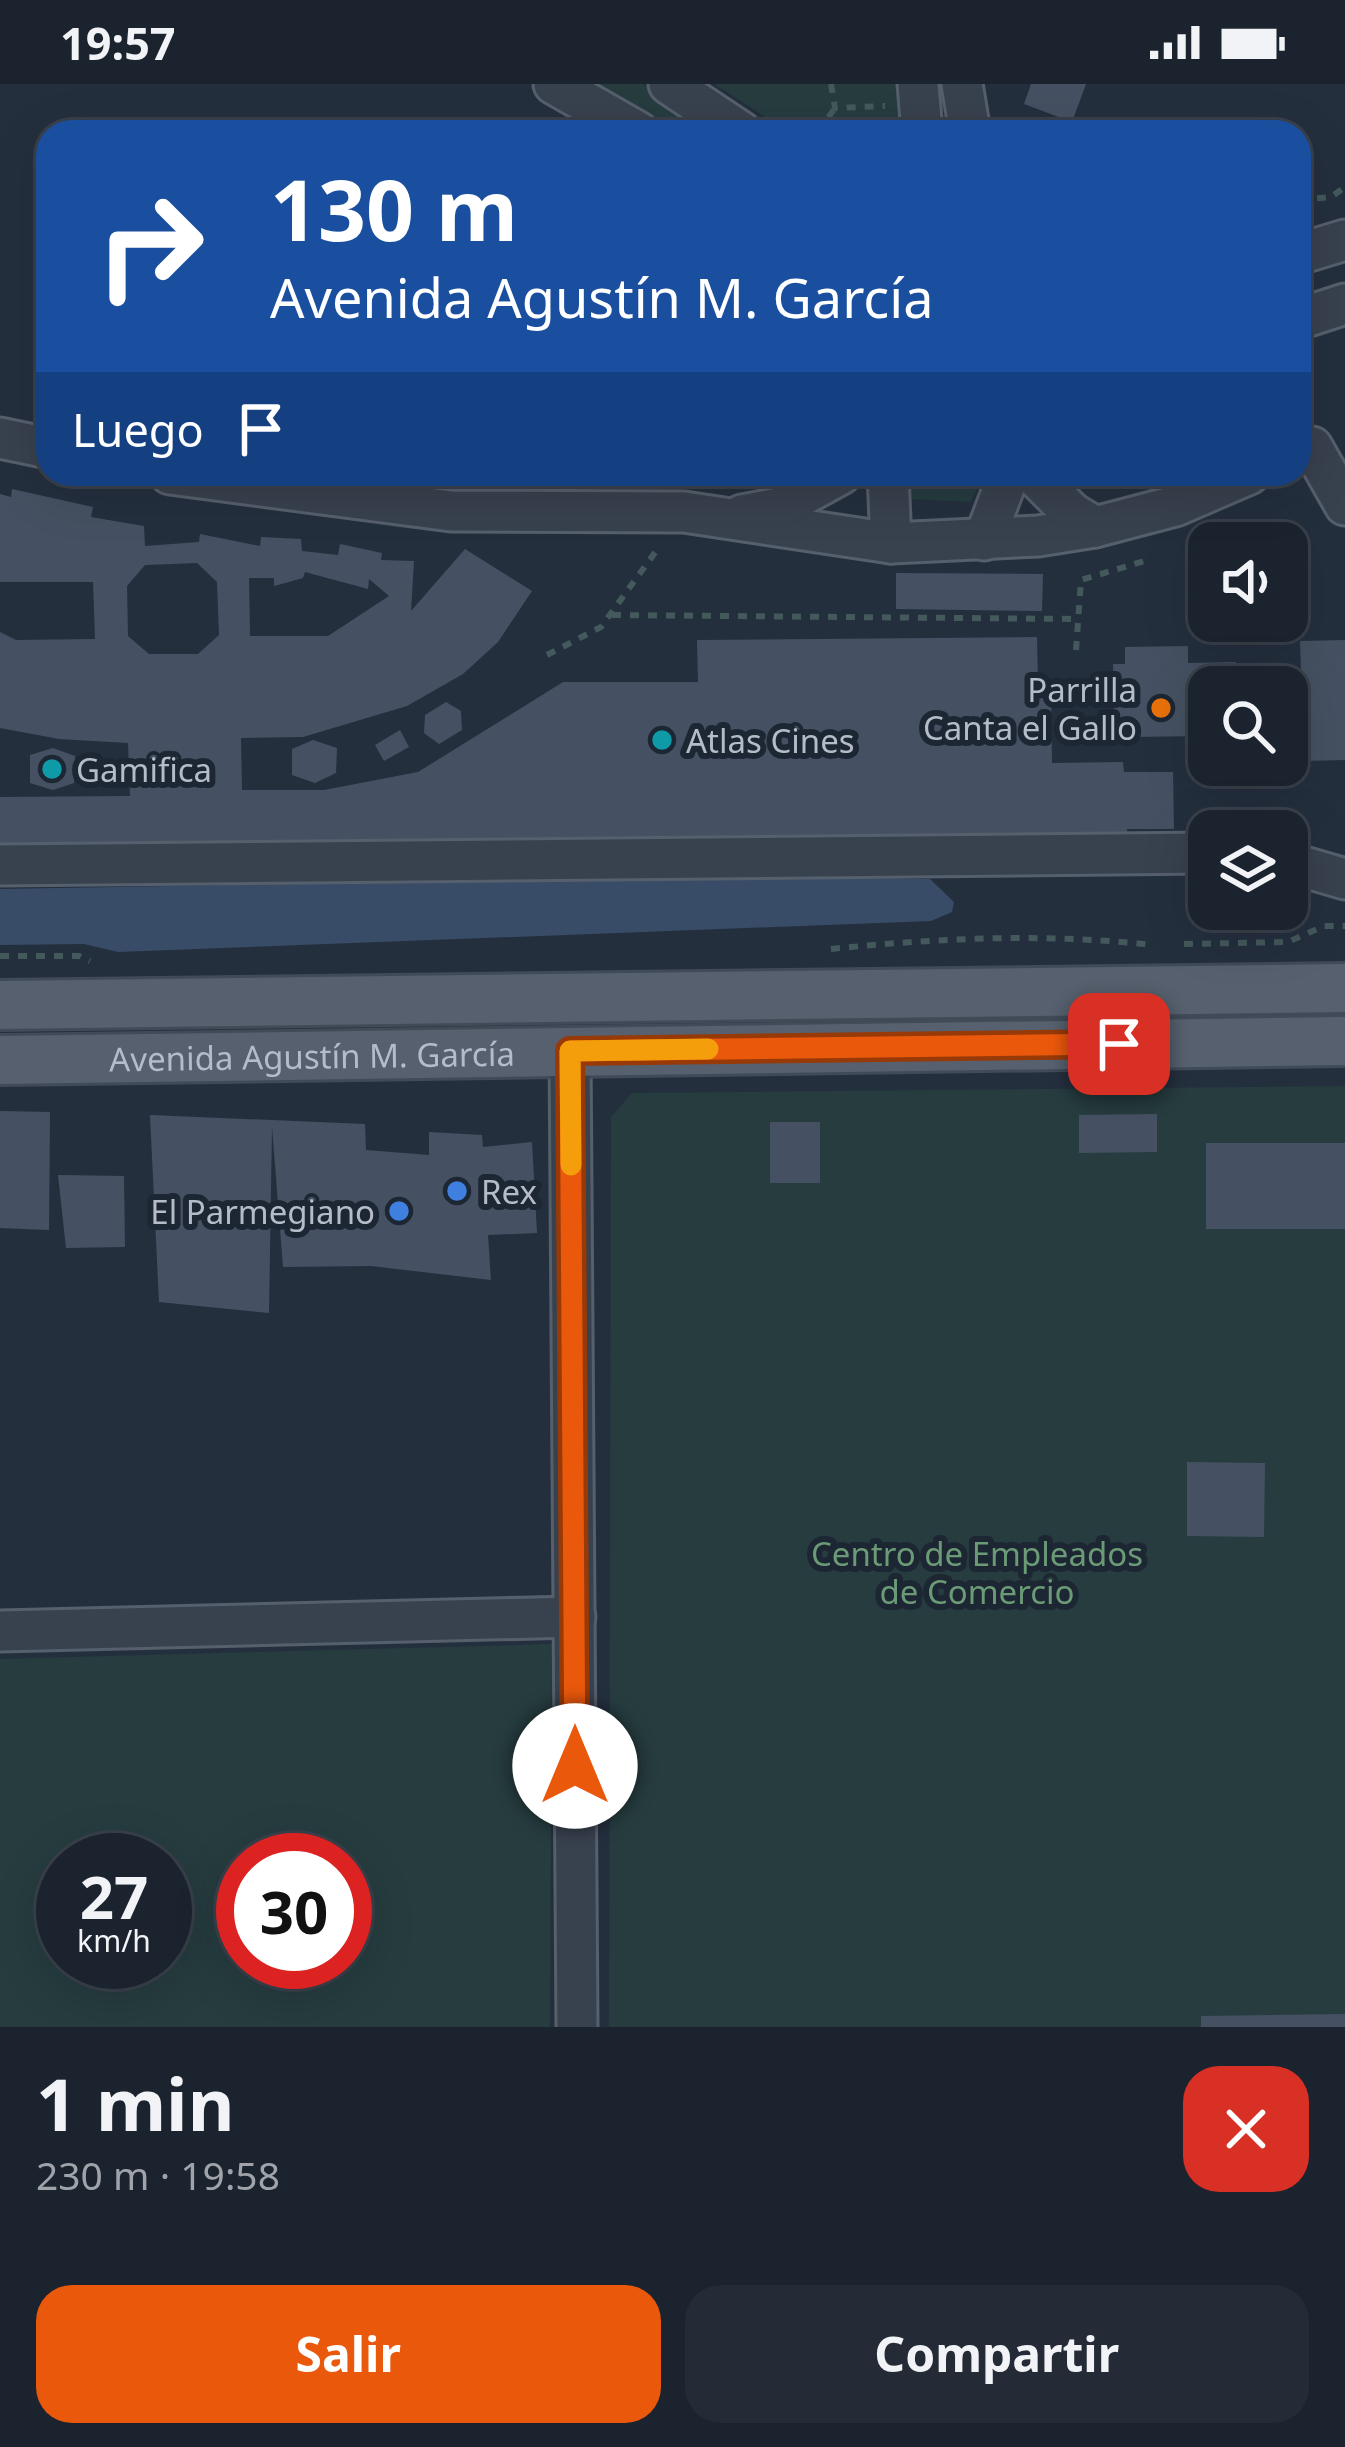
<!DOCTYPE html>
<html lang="es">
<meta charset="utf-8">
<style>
:root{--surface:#1b232e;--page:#242b36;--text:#f1f3f6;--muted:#a0a4aa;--line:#39404a;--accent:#ea580c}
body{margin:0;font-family:"Noto Sans",sans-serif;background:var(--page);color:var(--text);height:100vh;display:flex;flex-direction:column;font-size:45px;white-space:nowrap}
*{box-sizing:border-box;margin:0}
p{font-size:39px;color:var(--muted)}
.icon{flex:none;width:66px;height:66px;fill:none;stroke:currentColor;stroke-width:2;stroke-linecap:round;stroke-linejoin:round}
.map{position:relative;height:1943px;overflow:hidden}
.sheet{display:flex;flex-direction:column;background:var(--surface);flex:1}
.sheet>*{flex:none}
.hud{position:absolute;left:36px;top:36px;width:1275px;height:366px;border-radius:36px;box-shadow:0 12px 48px #0002,0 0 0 3px var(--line);background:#1a4fa0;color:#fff;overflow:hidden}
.fabs{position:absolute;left:1188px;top:438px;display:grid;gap:24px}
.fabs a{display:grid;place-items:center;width:120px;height:120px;border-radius:24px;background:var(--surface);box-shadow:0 12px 48px #0002,0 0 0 3px var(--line);font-size:60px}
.speed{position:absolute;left:36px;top:1749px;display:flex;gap:24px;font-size:60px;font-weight:700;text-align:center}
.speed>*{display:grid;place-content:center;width:156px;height:156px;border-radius:50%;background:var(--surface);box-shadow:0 12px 48px #0002,0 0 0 3px var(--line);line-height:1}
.speed small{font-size:30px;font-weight:400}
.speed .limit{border:18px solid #d22;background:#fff;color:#111}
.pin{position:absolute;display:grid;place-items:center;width:102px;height:102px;color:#fff;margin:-51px;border-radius:24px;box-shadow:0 6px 18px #0006}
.me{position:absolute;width:132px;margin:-66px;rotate:0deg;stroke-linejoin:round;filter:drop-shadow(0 0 9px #0008)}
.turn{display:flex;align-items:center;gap:42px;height:252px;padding:0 36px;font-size:54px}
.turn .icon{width:156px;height:156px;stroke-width:2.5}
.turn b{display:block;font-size:84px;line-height:102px}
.then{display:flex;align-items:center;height:114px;padding:0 36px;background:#0003;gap:24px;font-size:45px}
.round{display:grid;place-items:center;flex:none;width:126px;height:126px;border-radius:36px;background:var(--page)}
.summary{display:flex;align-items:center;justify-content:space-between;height:204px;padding:0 36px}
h1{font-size:72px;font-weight:700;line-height:90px}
.button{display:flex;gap:24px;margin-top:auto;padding:24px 36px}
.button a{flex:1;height:138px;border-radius:36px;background:var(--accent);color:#fff;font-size:48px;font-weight:700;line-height:138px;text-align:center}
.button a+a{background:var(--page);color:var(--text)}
.status{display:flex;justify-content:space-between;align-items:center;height:84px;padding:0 60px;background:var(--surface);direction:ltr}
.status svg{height:33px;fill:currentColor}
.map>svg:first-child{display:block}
.green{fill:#263c3f;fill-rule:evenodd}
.water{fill:#394c67}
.building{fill:#455162;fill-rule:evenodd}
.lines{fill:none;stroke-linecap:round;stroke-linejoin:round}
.minor-casing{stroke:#565f6c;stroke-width:45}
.major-casing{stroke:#414a57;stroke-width:54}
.path{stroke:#44595c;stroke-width:6;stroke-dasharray:9 9;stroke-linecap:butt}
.minor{stroke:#38414e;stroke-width:39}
.major{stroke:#56606e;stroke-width:48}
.route-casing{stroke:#983908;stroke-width:30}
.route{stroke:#ea580c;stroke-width:21}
.slow{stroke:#f59e0b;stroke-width:21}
.food-dot{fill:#e8710a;stroke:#1d2633;stroke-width:4.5}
.culture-dot{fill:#0f9aa8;stroke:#1d2633;stroke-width:4.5}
.shop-dot{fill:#3f7fe0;stroke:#1d2633;stroke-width:4.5}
.labels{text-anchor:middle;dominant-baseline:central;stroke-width:12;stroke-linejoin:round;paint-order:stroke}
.poi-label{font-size:33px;fill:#b4bcc9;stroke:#1d2633;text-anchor:start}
.street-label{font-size:33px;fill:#b4bcc9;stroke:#1d2633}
.park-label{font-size:33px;fill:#6b9a76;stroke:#1d2633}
</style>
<div class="status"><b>19:57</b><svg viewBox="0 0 49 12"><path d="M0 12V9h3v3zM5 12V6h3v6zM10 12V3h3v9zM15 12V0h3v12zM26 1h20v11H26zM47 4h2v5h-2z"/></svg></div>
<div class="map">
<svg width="1345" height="1943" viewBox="0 0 1345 1943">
<rect width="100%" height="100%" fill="#242f3e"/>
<g class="green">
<path d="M598,0H643L712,48H672Z"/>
<path d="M714,0H901L904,47L789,48Z"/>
<path d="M895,390H984L971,418L906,415Z"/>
<path d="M1345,918V930L0,946V935Z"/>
<path d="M1345,1002V1943H609L611,1033L632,1009Z"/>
<path d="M552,1560L550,1943H0V1575ZM63,1776H165V1878H63ZM243,1776H345V1878H243Z"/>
</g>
<path class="water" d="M675,793L930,795L954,818L952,828L931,837L118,868L84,860L0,861V805Z"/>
<g class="building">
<path d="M1031,0H1086L1072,38L1024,20Z"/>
<path d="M12,405L93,423L91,433L144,442L145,462L199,458L200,450L260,462L261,453L301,455L302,467L338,471L340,460L382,469L381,476L414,477L411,527L465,465L532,507L498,558L463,590L407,622L303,653L241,654L242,706H324L418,688L563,598H698L697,556L1037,553L1038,603H1051L1052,679L1123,678L1124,688H1173L1174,745H1127V759L0,771V713L130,712L128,659L59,655L0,644V548L16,556L95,555L93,498H0V410L11,413ZM197,479L217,498L219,551L198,570H149L128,552L127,502L145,481ZM305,488L368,505L369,495L389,512L328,552H250L249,494H274V502L303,494Z"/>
<path d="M1302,481L1305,526L1287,527V483Z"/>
<path d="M896,489L1043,490L1042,527L896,525Z"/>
<path d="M1345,556V676L1304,677L1300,557Z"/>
<path d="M1188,562V579L1236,578L1237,603H1209V652L1127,653L1126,644L1114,645L1113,580H1125V563Z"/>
<path d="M446,618L461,627L462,646L439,660L424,649L425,631Z"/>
<path d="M400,646L409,663L384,677L375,661Z"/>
<path d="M313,656L337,664L336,689L315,699L292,691V665Z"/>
<path d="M53,664L75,672L74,699L53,706L30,699V671Z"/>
<path d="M0,1027L50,1028L49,1146L0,1144Z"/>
<path d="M1157,1030V1068L1079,1069V1031Z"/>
<path d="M150,1031L365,1040L366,1066L429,1071V1048L482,1051L483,1063L532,1058L537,1149L488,1151L491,1196L371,1182L283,1183L272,1043L269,1229L159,1218Z"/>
<rect x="770" y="1038" width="50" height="61"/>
<rect x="1206" y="1059" width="139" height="86"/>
<path d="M58,1091L124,1092L125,1163L66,1164Z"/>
<path d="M1187,1378L1265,1379L1264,1453L1187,1452Z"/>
<path d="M1345,1930V1943H1201V1932Z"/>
</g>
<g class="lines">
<g class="minor-casing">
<g id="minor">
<path d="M554,0L638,48"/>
<path d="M669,0L741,48"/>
<path d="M918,0L922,48"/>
<path d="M962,0L970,48"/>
<path d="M1299,170L1345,156"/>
<path d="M1299,235L1345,220"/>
<path d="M0,354L48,364"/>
<path d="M1312,363L1345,421"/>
<path d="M170,390L451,427L684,428L891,459L1038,452L1095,443L1175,422L1249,390"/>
<path d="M888,390L891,459"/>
<path d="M1033,390L1072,429L1095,443"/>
<path d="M742,431L779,424L841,390"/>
<path d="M984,456L1009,390"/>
<path d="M1287,778L1345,795"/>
<path d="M0,781L1209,769"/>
<path d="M570,966L577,1943"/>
<path d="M0,1547L575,1533"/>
</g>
</g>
<g class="major-casing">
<g id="major">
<path d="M0,921L1345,904"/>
<path id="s1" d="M0,976L1345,957"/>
</g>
</g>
<g class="path">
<path d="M831,0L835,24L885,22"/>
<path d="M818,48L835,24"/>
<path d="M1299,116L1331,113L1345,103"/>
<path d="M717,391L738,390"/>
<path d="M612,531L1077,535"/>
<path d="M1076,566L1081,496L1151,475"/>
<path d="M547,571L601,543L659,463"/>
<path d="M1184,860L1288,858L1324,842H1345"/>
<path d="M831,865C939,854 1045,849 1153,861"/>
<path d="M0,872H79L90,877"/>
</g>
<use href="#minor" class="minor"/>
<use href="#major" class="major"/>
</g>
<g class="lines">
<g class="route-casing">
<path id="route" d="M575,1682L570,967L1119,960"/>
</g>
<use href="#route" class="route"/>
<path class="slow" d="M571,1081L570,967L708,965"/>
</g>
<circle class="food-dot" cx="1161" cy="624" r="12"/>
<g class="culture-dot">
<circle cx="662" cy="656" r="12"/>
<circle cx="52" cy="685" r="12"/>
</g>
<g class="shop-dot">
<circle cx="457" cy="1107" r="12"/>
<circle cx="399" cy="1127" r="12"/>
</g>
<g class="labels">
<g class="poi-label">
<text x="1137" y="605" text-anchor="end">Parrilla<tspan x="1137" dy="38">Canta el Gallo</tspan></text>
<text x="686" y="656">Atlas Cines</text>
<text x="76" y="685">Gamifica</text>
<text x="481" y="1107">Rex</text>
<text x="375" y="1127" text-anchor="end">El Parmegiano</text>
</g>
<g class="street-label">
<text stroke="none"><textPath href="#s1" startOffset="312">Avenida Agustín M. García</textPath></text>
</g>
<g class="park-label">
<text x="977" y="1469">Centro de Empleados<tspan x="977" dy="38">de Comercio</tspan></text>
</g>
</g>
</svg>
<div class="fabs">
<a><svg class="icon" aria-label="sound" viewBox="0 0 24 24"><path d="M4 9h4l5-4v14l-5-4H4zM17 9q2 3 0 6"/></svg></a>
<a><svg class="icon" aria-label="search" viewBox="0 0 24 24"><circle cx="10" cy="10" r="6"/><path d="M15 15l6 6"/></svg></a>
<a><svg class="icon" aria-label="layers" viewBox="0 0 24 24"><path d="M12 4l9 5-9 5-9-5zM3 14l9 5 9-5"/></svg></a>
</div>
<div class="speed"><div>27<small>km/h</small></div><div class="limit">30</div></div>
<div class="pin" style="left:1119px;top:960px;background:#d93025"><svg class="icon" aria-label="arrive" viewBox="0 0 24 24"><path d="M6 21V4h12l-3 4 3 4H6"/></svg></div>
<svg class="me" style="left:575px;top:1682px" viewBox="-20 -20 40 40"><circle r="19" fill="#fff"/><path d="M0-13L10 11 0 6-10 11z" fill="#ea580c"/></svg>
<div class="hud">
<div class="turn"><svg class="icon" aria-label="right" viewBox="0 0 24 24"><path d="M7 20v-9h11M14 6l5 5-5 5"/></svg><div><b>130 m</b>Avenida Agustín M. García</div></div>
<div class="then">Luego<svg class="icon" aria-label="arrive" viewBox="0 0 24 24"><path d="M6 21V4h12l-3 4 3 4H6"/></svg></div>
</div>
</div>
<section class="sheet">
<div class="summary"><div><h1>1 min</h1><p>230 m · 19:58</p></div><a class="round" style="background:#d93025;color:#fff"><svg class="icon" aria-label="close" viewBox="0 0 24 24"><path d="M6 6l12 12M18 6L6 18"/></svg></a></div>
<div class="button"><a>Salir</a><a>Compartir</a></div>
</section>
